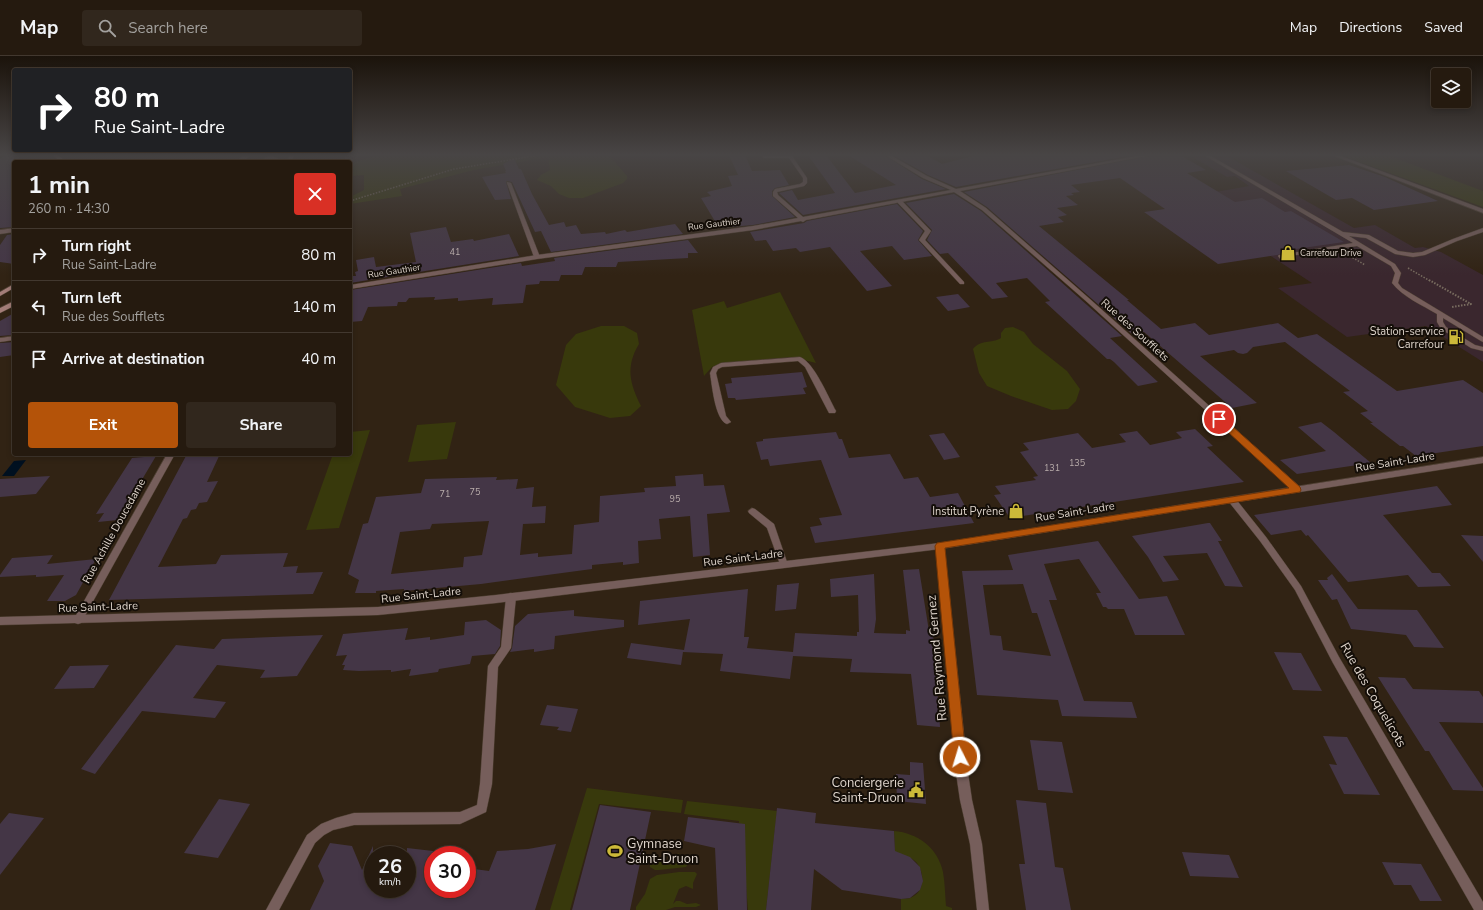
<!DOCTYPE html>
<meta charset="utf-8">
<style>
:root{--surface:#251a0f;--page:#31271d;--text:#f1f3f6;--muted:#a3a19e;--line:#42382f;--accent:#b45309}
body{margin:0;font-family:"Nunito Sans",sans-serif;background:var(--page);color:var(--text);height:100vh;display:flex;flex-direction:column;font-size:15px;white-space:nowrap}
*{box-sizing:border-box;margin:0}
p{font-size:13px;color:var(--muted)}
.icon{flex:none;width:22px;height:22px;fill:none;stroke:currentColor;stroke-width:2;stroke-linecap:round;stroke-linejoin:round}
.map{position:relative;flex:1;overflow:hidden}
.details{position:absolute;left:12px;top:104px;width:340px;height:296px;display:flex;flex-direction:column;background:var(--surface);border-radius:4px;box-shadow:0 2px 6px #0003,0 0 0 1px var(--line)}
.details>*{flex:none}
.hud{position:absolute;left:12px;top:12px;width:340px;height:84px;border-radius:4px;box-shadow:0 2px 6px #0003,0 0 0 1px var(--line);background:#202124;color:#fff;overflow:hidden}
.tools{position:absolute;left:1431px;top:12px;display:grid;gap:8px}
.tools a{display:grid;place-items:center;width:40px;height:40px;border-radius:4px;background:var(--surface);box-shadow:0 2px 6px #0003,0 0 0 1px var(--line);font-size:20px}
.speed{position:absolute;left:364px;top:790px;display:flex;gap:8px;font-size:20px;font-weight:700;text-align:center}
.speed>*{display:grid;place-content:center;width:52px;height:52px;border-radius:50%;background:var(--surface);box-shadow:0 2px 6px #0003,0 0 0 1px var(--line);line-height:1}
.speed small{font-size:10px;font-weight:400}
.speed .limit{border:6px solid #d22;background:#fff;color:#111}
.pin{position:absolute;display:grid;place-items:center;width:34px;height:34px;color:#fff;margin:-17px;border:2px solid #fff;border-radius:50%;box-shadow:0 1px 4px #0007}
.me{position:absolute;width:44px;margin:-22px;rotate:355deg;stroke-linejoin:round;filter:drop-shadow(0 0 3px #0008)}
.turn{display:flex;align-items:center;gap:14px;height:84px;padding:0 16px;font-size:18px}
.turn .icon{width:52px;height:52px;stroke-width:2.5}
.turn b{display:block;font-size:28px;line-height:34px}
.round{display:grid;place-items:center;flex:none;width:42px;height:42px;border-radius:4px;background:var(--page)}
.headline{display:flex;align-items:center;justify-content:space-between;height:68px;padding:0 16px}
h1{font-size:24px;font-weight:700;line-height:30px}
.action{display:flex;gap:8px;margin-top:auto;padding:8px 16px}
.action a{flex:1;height:46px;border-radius:4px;background:var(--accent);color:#fff;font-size:16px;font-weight:700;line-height:46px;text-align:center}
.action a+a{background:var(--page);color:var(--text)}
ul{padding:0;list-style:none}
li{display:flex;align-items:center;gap:12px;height:52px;padding:0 16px;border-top:1px solid var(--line)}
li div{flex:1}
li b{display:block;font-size:15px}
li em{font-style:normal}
header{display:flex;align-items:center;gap:24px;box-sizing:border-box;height:56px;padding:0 20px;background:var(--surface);border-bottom:1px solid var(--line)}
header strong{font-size:19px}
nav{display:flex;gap:22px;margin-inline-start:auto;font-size:14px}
.search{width:280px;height:36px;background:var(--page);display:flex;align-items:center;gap:10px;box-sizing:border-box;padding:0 14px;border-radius:4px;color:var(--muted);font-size:15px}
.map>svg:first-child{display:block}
.commercial{fill:#3a272e}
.green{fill:#38390c}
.water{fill:#001020}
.building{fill:#443646;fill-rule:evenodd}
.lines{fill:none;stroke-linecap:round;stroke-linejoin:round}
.service-casing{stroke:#4d3f31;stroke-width:1}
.minor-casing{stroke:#4d3f31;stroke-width:1}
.tertiary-casing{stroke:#4d3f31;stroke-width:1}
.secondary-casing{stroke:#4d3f31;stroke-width:1}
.path-far1{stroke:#786c5f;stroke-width:1.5;stroke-dasharray:1.5 1.5;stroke-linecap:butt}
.path{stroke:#786c5f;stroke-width:2;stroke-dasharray:1.5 1.5;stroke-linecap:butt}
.service{fill:#765e5b;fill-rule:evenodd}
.minor{fill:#765e5b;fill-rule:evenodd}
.tertiary{fill:#765e5b;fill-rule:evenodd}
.secondary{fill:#a37d78;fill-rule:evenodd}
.route{fill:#b45309;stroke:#753606}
.labels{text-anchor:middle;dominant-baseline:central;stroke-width:4;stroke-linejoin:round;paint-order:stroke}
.far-street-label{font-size:9px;fill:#ded4cb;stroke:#140e08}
.number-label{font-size:9px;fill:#b8acaa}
.far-poi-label{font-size:9px;fill:#ded4cb;stroke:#140e08;text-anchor:start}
.street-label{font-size:11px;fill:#ded4cb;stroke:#140e08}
.poi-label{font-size:11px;fill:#ded4cb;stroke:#140e08;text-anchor:end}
.near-street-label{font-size:13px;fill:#ded4cb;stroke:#140e08}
.near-poi-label{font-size:13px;fill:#ded4cb;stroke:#140e08;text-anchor:end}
</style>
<header>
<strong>Map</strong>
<div class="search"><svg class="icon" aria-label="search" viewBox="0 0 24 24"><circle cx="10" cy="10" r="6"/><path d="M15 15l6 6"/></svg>Search here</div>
<nav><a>Map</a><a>Directions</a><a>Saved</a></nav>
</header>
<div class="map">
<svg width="1483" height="854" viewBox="0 0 1483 854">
<rect width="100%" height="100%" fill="#312314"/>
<path class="commercial" d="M1192,99H1225L1354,172L1375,169L1415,192L1423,191L1441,196L1483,219V306L1426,270L1347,281L1278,232L1312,227L1182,142L1249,130L1235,120L1227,121L1194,102H1196Z"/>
<g class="green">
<path d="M378,99H609L627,120V123L623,127L583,142H569L559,138L551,130L537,124L541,119L550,114L548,101L474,114L400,133L402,140L350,148V141L364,134V119L350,120V109L358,105Z"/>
<path d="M1341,99H1387L1483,135V151Z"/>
<path d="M780,236L816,307L792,301L723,307L712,311L704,320L692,254L724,245L727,252Z"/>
<path d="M601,270H624L637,277L639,288C625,311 630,328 641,350L630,360L610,362L575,351L556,329L566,289L576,278Z"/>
<path d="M1013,271L1024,276L1033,288L1067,315L1080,333L1076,345L1068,353L1052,354L1011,340L987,330L979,317L973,293C981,283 991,288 1001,282V277L1005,272Z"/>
<path d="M456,366L447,403L408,406L417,369Z"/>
<path d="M370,374L339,472L306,474L333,398H350V376Z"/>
<path d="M587,732L683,744L681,757L599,748L570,854H550Z"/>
<path d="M687,745L777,755L766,854H748L741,768L739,767V765L684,758Z"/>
<path d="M894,775C918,777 938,792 943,816C945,827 945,839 946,850L952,852V854H901V843C904,842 908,843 910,842C926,837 925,814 915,805C909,800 902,799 895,797Z"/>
<path d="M678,797L687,804L688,808L686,811L659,814H655L650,811V805L655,802C663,803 666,810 674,808Z"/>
<path d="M679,816H695L697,818L693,827V833L686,830L679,833L673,848L676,845H680L687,848L696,847L701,849L696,851H675L666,854H636V851L645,838L650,823L657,819Z"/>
</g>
<path class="water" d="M26,404L14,420H2L14,405Z"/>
<g class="building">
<path d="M5,99H14V171L0,172V103Z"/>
<path d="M729,99H745L752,115L780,114L789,129L775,132L772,135V140L795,161L753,169L719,172L701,142L711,140L707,136L732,130L728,120L738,119Z"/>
<path d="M808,99H826L855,137L896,129L848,99H884L922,123L946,133L803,159L779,137L792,134L798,144L835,137Z"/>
<path d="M893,99H926L942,108L977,99H1133L956,131L928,119Z"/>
<path d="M1153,99H1180L1206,114L1187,117L1235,146L1262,142L1285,156L1291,155L1344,186L1289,194L1291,196L1277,199L1218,208L1144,156L1165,153L1120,122L1071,129L1080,136L1071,137L1074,139L1066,140L1078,149L1057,152L1067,159L1058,161L1064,166L1039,170L1129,244H1127L1161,273L1195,267L1209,279L1278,267L1298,282L1317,278L1397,335L1463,324L1483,337V390L1416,400L1403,390H1400L1370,367H1373L1360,357L1368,355L1343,336L1350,335L1285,286L1253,291L1247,297L1243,298L1238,297L1234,294L1200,300L1257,347L1232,352L1144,276L1132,278L987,151L964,136Z"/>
<path d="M514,102L519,113H521L532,138L549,169L564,166L566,171L576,169L581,178L605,176L606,178L625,174L627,176L675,168L683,178L551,196L541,175L535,176L512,126L507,125L506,126L511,143L495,144L482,121L506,117L505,115H506L503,108Z"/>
<path d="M1349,109L1385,121L1438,145L1374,154L1352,142L1336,144L1286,115Z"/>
<path d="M954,138L981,155L1122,280L1110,282L1158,326L1138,330L1114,306L1110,303H1107L1045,246L1050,245L1027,222L996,227L1008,241L992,243L948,197L940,198L927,184L932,174L906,147Z"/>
<path d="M897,148L923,175L918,184L932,200L904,204L892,190L860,195L892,230L867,235L830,191L800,196L796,192L773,195L766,184L755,185L750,176L804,167L807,165Z"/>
<path d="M446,171L451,186L473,183L474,185L509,178L519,200L350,227V220H356L355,216L358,215L356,204L374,201L376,211L416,206L410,177Z"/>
<path d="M14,178V208L0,206V189L7,179Z"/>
<path d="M688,184L698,197H688V202L618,206L616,211H585L582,219H561L559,225H540L539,228L526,229L523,247L492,249L493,242L458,245V242L434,244L435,241L409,242L406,246H398L397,250L368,251L362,265L350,266V234L521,207L522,210L555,205L554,202Z"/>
<path d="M958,238L970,251L948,255L936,241Z"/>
<path d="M14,257V279L0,280V265Z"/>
<path d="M14,286V299L0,301V287Z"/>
<path d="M802,316L807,331L803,332L806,338L736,344L735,342H728L725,328L732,327L731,322Z"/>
<path d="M1321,366L1334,376L1371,407L1297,418L1280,404L1326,395L1298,371Z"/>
<path d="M1195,373L1213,390L1207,391L1244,426L1010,462L994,439L1001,438L995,430L1036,424L1033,421L1038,420L1020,396L1029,394L1023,387L1078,377L1092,392L1126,386L1119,378L1137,375L1150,389L1182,382L1176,376Z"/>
<path d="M836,376L839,383H842L849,402L890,398L904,423L918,421L930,441L958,437L974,467L815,487L810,471L822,469L819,462L842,459L821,404L770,410L768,403L761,404L756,386L763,385V383Z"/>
<path d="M944,377L960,401L944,404L929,379Z"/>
<path d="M187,398H220L207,426L218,425L207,446L199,447L196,453L191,454L187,462L183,463L158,511L216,508L221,499L288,497L283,511L298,510L296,517L323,516L313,538L109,544Z"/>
<path d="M156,400L118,464L98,466L104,457L96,458L132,402Z"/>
<path d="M703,418L704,430L724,429L730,456L707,458L710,499L693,501L690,460L659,463L661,483L638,485L639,507L623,509V506L592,509V513L481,528L404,535V533L376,535V537H355L359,524L348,518L363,468L368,467L376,441L421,437L425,423L497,421L496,424L518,423L516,433L534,431L532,451L546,450L545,467L523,468L520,499L538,497V501L572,498L574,469L599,466L600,440L645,436L644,432L676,430L675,420ZM489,465L482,499L464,501L463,511L391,518L400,476L430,473L432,468Z"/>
<path d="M50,420L36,438L0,441V423Z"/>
<path d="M1437,430L1452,449L1383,459L1432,517H1440L1451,530L1418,531L1408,519L1348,526L1308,479L1306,480L1301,474L1271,479L1254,459Z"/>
<path d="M1208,467H1210L1222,485H1218L1243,531L1225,530L1207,497L1163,500L1179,524L1163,526L1148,501L1132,480Z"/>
<path d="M1461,479L1483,480V506Z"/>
<path d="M1098,485L1139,543L1167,540L1185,579H1135L1124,553H1108L1106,551H1103L1096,537H1101L1079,503L1044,508L1057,544H1049L1084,645L1132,646L1137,662L1062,660L1058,644L977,639L962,515L1013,514L1008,499ZM1023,528L1032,557H1037L1051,600L1003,594L1001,580L990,579L983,529Z"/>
<path d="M53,499L47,508L96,503L76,539L65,545H47L64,519L36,521V519L0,521V519L12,502Z"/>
<path d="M919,513L929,575L933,576L940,671L917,669L911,618L850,616L852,603L793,600L790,623L720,615L723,598L683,596L681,609L627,602L631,587L684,594L690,563L638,569L640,545L748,533L744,581H749L747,592L793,596L795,577L857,580V576H859L858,539L831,541L830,523L874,518L876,563L874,577L906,578V574L910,575L903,514Z"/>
<path d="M1332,518L1358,553L1417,554L1444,592L1414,591L1406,579L1351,573L1337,543L1332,544L1318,524H1328L1327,522Z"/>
<path d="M799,527L796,553L775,555L777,529Z"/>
<path d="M574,554V560L624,564V571L555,580L554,593L534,596V593L510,596L512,592L515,570L528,558Z"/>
<path d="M486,564L501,574L500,590L495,598L472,600L470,608L439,613L438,616L409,620L411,613L391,616V614L359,615L343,614L345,609H342L347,599L336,600L343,578L408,572L405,584L430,581V584L464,579L465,566Z"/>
<path d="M323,579L297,620L260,622L265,614L217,609L193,642L226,646L215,662L142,655L95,718L81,713L176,589L214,593L222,583Z"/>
<path d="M1274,596L1301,597L1322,635L1293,634Z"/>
<path d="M109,609L94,632L54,633L70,610Z"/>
<path d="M1378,621L1405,622L1413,633L1479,635L1483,641V667L1439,666L1483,732V735L1453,734L1429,695H1425Z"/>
<path d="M547,649L578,653L571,676L557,674L559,671L540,669Z"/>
<path d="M1323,680L1347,681L1380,739L1344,738L1329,708L1337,709Z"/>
<path d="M1030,684L1062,686L1073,737L1038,734Z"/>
<path d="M910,706L923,707L926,748L897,745L896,718L910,719Z"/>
<path d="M219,743L250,748L218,802L184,797Z"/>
<path d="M1016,744L1046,747L1055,811L1063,812L1071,854H1026L1019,808H1025Z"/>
<path d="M600,749L651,756L630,854H572Z"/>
<path d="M777,752L816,757L815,767L894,775L895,795L910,801L920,811L923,825L920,834L910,842L901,843L842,834L814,813L811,854H766Z"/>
<path d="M9,757L44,762L0,819V768Z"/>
<path d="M688,761L745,768L747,854H718L715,792L684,785Z"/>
<path d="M330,787L352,790L362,814L373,790V833H407V792L433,795V833H467V812L489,815L497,795L528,793L556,788L535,854H310L324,825L318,810Z"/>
<path d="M1182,796L1229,799L1239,822L1190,820Z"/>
<path d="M1382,806L1421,808L1442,845H1420L1411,829H1394Z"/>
</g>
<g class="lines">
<g class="service-casing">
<g id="service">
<path d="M1204,99H1209L1343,176L1369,179L1398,195L1413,197L1422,196L1453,183L1483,172V176L1457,185L1425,199L1413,201L1395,198L1366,182L1349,180L1395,208L1401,217L1398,227L1402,232L1483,281V286L1481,285L1443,262V266L1446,271L1475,289L1483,291V295L1471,292L1441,273L1437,266V258C1422,249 1403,241 1392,227L1395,217L1391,210L1357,190L1314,196L1320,200L1317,202L1308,197L1285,201L1295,203V205L1281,204L1278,200L1279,199L1353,187Z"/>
<path d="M507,126L511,127L540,201L539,202L534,201L507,127Z"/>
<path d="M898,145H902L930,174L931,175L925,184L964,226V228H960L920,185L919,184L925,175L898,147Z"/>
<path d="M800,301C814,306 828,341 836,355L835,357H829L805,311L798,305L722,311L718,313L716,317L726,360L731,366L727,368C715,364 712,329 710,317L713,311L721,307Z"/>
<path d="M752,452L755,453L774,468L788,509L787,511H781L767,472L749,457L748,455Z"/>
<path d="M511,537L514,538L516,541L511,592L498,611L492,728L486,756L460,768L354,769L333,774L324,779L315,787L279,854H266L307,779L321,768L336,762L354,757L460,756L477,749L480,728L488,610L501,591L506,541L508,538Z"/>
</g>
</g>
<g class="minor-casing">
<g id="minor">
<path d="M246,99H251L242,106H238L240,102Z"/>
<path d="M290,99H294L291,106H287Z"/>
<path d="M885,99H890L927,120L956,133L1142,99H1152L960,135L986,152L1091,244L1300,431L1301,433L1300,435H1294L1087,246L982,154L954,136L806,164L803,166L801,165L753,174L537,203L350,233V229L537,199L753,170L798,162L773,140V136L775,133L800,128L803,126V122L789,102H763V100H792L807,122V127L804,130L777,136L778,139L803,161L951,134L923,122Z"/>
<path d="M1332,99H1338L1483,153V157Z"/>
<path d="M268,100H272L285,106H279L270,103L265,106H260Z"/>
<path d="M14,172V176L0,178V174Z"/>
<path d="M14,280V284L0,286V282Z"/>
<path d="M167,398H175L81,567L78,568L75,567L73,564L75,561Z"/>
<path d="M1232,441L1235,442L1266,481L1301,530L1339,601L1483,846V854H1474L1333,607L1295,534L1260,485L1229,446L1228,444L1229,442Z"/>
<path d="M940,487L943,488L944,490L968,717L972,744L982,788L989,854H977L970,788L960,744L956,717L936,490L937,488Z"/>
</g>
</g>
<g class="tertiary-casing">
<path id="tertiary" d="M1483,401V407L940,493L496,547L378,559L0,569V561L378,551L496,539L940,487Z"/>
</g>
<g class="secondary-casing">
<g id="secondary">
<path d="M53,99H58L66,106H61Z"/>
<path d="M14,228V232L0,240V236Z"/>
<path d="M14,245V250L0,257V252Z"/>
</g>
</g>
<g class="path-far1">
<path d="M350,145L454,113L540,99"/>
<path d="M1350,200L1365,209"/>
<path d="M1408,212L1430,225"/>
</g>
<path class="path" d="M1429,224L1471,248L1452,251"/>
<use href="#service" class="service"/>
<use href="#minor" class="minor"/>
<use href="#tertiary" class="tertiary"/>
<use href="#secondary" class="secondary"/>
</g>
<linearGradient id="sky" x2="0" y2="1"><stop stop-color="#1b130b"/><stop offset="0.45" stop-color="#484545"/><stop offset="1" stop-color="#484545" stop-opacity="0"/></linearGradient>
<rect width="1483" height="219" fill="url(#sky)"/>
<path class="route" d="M1219,360L1222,361L1300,431L1301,434L1300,436L945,492L966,701L964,705L960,707L956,705L954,701L935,490L937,487L1289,432L1216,365L1214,363L1216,361Z"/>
<defs>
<g id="shop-bare" transform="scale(1.2)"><path d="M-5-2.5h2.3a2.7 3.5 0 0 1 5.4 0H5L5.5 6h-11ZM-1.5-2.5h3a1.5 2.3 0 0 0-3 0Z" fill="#ccb939" stroke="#140e08" stroke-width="2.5" paint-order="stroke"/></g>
<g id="fuel-bare" transform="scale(1.2)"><path d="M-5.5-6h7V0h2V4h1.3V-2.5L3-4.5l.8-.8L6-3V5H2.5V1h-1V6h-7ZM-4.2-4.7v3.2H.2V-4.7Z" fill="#ccb939" stroke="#140e08" stroke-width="2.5" paint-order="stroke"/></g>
<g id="civic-bare" transform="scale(1.2)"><path d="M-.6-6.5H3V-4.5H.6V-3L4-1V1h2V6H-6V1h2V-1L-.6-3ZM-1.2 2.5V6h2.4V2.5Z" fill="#ccb939" stroke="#140e08" stroke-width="2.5" paint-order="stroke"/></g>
<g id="stadium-bare" transform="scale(1.2)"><path d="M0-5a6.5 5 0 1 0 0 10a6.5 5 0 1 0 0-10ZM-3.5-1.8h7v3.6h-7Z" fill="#ccb939" stroke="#140e08" stroke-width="2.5" paint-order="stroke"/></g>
</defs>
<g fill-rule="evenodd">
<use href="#shop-bare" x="1288" y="197"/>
<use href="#fuel-bare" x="1456" y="281"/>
<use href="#shop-bare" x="1016" y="455"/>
<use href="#civic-bare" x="916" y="734"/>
<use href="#stadium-bare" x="615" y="795"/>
</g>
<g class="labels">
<g class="far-street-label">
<text transform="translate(714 168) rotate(-7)">Rue Gauthier</text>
<text transform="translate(394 215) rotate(-9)">Rue Gauthier</text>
</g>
<g class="number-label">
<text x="455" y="196">41</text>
<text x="1077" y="407">135</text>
<text x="1052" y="412">131</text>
<text x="475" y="436">75</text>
<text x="445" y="438">71</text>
<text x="675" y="443">95</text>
</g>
<g class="far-poi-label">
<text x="1300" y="197">Carrefour Drive</text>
</g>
<g class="street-label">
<text transform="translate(1135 274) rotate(42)">Rue des Soufflets</text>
<text transform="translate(1395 406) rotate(-9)">Rue Saint-Ladre</text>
<text transform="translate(1075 456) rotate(-9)">Rue Saint-Ladre</text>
<text transform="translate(114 475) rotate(-61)">Rue Achille Doucedame</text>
<text transform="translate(743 502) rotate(-7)">Rue Saint-Ladre</text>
<text transform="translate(421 539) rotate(-6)">Rue Saint-Ladre</text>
<text transform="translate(98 551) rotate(-2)">Rue Saint-Ladre</text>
</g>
<g class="poi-label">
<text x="1444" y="275">Station-service<tspan x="1444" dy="13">Carrefour</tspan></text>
<text x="1004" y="455">Institut Pyrène</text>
</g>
<g class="near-street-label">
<text transform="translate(937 602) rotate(-95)">Rue Raymond Gernez</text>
<text transform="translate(1373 639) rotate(60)">Rue des Coquelicots</text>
</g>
<g class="near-poi-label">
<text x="904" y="727">Conciergerie<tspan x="904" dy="15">Saint-Druon</tspan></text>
<text x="627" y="788" text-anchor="start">Gymnase<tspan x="627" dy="15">Saint-Druon</tspan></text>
</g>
</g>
</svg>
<div class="tools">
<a><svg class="icon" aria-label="layers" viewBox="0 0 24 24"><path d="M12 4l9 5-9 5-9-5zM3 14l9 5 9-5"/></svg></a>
</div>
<div class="speed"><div>26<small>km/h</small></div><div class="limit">30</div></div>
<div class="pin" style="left:1219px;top:363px;background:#d93025"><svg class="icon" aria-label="arrive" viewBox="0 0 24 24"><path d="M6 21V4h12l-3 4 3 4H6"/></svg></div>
<svg class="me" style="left:960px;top:701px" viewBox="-20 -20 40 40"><circle r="17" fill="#b45309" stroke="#fff" stroke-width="3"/><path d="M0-11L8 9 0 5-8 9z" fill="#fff"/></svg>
<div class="hud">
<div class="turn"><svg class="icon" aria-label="right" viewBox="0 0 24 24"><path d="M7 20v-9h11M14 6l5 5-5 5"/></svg><div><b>80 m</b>Rue Saint-Ladre</div></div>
</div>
<section class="details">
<div class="headline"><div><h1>1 min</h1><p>260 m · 14:30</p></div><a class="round" style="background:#d93025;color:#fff"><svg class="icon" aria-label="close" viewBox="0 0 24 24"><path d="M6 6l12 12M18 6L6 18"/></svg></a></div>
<ul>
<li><svg class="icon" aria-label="right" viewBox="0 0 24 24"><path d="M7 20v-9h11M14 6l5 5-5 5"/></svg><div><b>Turn right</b><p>Rue Saint-Ladre</p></div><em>80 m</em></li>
<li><svg class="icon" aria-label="left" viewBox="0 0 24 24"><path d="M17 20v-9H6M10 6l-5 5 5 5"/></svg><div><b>Turn left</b><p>Rue des Soufflets</p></div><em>140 m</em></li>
<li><svg class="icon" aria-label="arrive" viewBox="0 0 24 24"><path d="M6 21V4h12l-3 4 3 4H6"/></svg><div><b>Arrive at destination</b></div><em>40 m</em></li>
</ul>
<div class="action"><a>Exit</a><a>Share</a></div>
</section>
</div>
